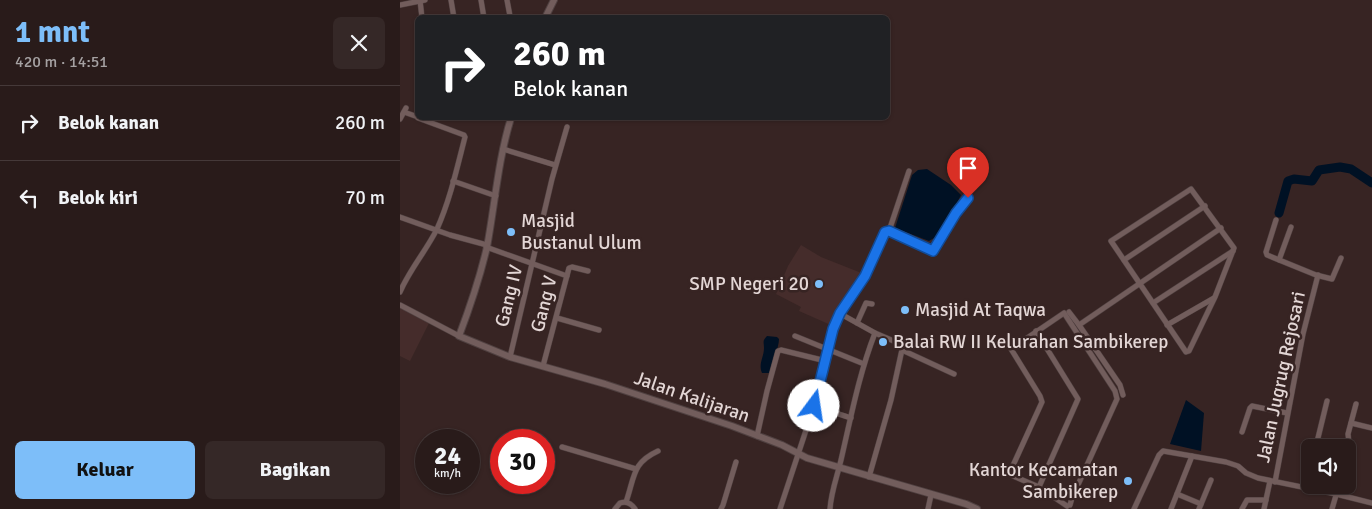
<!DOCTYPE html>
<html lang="id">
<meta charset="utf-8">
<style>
:root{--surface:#291b1a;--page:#352827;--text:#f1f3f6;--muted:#a5a1a2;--line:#453939;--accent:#7dbef9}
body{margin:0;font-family:Signika,sans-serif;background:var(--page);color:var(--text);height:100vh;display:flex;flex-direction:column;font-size:19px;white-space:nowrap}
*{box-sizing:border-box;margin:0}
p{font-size:16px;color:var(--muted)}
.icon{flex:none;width:28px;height:28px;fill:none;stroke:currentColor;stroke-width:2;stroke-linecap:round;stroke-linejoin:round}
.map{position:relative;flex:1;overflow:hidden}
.sheet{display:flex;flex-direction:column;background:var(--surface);width:400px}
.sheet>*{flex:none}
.top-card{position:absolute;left:15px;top:15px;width:475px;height:105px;border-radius:8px;box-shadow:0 1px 4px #0004,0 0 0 1px var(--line);background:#202124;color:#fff;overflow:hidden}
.buttons{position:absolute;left:901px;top:439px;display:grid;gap:10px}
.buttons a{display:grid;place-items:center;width:55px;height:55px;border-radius:8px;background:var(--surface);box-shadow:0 1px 4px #0004,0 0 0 1px var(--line);font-size:25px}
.speed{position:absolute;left:15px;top:429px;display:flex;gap:10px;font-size:25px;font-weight:700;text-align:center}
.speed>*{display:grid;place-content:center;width:65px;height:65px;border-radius:50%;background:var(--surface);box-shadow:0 1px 4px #0004,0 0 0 1px var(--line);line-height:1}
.speed small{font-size:12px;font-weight:400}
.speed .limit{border:8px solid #d22;background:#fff;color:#111}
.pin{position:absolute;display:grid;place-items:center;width:42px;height:42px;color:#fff;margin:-51px -21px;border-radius:50% 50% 50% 0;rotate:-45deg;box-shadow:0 0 5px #0007}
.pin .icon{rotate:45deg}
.me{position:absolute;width:55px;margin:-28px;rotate:14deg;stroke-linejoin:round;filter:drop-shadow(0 0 4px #0008)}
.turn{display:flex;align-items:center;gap:18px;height:105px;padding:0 15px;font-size:22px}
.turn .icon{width:65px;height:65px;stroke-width:2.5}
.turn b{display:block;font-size:35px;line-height:42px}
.round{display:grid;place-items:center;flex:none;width:52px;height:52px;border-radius:8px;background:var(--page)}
.headline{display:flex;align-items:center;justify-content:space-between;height:85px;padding:0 15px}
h1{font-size:30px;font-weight:700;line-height:38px;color:var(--accent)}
.action{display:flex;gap:10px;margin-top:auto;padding:10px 15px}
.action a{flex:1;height:58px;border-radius:8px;background:var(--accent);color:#111;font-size:20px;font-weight:700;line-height:58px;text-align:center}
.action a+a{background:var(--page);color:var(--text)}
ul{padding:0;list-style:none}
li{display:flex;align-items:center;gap:15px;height:75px;padding:0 15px;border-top:1px solid var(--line)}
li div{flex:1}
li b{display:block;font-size:19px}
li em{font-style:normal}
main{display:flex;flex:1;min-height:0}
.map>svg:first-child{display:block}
.built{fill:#452c2b}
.water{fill:#001124}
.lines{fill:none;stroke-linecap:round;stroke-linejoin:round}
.river{stroke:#001124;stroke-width:9}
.minor-casing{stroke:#504141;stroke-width:6}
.tertiary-casing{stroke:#504141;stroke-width:8}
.minor{stroke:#725d5c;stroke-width:5}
.tertiary{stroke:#725d5c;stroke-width:6}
.route-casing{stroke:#114b97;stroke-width:12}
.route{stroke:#1a73e8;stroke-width:9}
.poi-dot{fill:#7dbef9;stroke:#372423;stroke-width:2}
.labels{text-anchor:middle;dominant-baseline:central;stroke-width:5;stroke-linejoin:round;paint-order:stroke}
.poi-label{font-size:19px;fill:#e3d6d5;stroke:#372423;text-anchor:start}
.street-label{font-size:19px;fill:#e3d6d5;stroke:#372423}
</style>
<main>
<section class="sheet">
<div class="headline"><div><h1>1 mnt</h1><p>420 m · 14:51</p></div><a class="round"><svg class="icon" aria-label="close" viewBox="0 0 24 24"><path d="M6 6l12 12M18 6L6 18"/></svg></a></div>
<ul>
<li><svg class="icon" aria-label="right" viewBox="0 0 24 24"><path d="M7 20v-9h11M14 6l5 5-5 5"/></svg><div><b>Belok kanan</b></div><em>260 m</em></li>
<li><svg class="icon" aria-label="left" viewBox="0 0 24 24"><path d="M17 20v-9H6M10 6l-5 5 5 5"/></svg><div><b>Belok kiri</b></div><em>70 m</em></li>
</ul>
<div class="action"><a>Keluar</a><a>Bagikan</a></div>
</section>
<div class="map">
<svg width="972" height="509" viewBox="0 0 972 509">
<rect width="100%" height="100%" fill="#372423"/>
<g class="built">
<path d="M401,245L421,257L464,274L433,326L399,311L401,307L376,294L388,266Z"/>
<path d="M0,307L29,323L10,361L0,356Z"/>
</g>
<g class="water">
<path d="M527,169L551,185L561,195L541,234L529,241L495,228L512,175L518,170Z"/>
<path d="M367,336L377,337L379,339C379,347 372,364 370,373H362C358,364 364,357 364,348C364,342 362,341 367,336Z"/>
<path d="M786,400L804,413L801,451L770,444Z"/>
</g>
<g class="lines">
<path class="river" d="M879,213L888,181L894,179L912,181L919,170L940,167L951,169L972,183"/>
<g class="minor-casing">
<g id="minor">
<path d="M20,0L22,18"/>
<path d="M51,0L54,18"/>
<path d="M81,0L84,18"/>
<path d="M107,0L110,16"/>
<path d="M0,5L25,0"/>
<path d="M4,112L18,117"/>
<path d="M0,119L6,108"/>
<path d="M103,149L155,165"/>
<path d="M53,181L96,196"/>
<path d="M791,189L834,248L815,297L789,351L786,352L711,241Z"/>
<path d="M0,217L50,235L87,245"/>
<path d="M143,220L170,224"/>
<path d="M876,220L866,252L867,255L916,275L932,279L941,258"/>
<path d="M489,231L509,171"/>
<path d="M86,247L167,276"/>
<path d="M724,260L805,206"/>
<path d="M879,260L891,227"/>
<path d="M0,292C10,269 26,251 37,229C50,200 57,168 65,137L64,135L18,118"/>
<path d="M753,303L833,251"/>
<path d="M0,305L59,336"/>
<path d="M669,312L679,325"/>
<path d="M439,313L475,333L503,345L491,400L469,477"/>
<path d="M157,318L199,330"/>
<path d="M457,323L466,303L472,304"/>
<path d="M767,325L814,298"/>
<path d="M636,331L678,399L639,487"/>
<path d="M395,336L464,364"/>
<path d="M502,350L554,374"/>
<path d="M110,357L152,179L167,127"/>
<path d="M143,366L169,268L172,267L188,271"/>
<path d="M723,395L720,385L679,325L821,228"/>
<path d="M927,401L917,442L919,445L934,448"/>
<path d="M414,406L451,418"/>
<path d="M951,423L972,428"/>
<path d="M842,432L850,408L852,406L887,413"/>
<path d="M357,436L367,391L378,351L381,350L426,361"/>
<path d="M162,447L236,469"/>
<path d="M948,460L950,452L948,434L956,404"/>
<path d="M875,482L903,334L918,275"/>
<path d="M777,494L801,504"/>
<path d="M226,502C235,476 232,463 258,451"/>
<path d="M667,506L639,487L613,476L610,472L642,402L640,396L611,349L664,313L715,391L717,399L672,498L670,505"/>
<path d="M215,509L220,503C226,501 231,503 235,509"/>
<path d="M321,509L323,505L336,462"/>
<path d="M380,509L414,406L433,329L439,313L465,275L485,232L489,231L533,251L557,213L568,198"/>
<path d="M430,509C431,492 437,477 441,460C451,417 459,374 475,333"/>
<path d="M528,509L531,495"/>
<path d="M734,509L759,455L763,451L826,462L838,466L846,473L858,478L936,494L972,503"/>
<path d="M771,509L792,456"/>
<path d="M799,509L811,480"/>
<path d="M842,509L847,500H866"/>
<path d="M864,509L870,481"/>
<path d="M932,509L939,485"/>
</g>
</g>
<g class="tertiary-casing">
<g id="tertiary">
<path d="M145,18L154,0"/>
<path d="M111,118C98,160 95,204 87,247C80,277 70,307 59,336L110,357L205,384L332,426L382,445L407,458L566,504L577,509"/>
</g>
</g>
<use href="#minor" class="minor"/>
<use href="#tertiary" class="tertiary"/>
</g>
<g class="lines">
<g class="route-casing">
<path id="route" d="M414,406L433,329L440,313L465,276L485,232L489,231L533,251L556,213L568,198"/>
</g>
<use href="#route" class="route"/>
</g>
<g class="poi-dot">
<circle cx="111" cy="232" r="5"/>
<circle cx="419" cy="284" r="5"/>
<circle cx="505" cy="310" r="5"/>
<circle cx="483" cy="342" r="5"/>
<circle cx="728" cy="481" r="5"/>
</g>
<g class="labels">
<g class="poi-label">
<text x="121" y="221">Masjid<tspan x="121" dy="22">Bustanul Ulum</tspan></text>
<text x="409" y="284" text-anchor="end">SMP Negeri 20</text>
<text x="515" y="310">Masjid At Taqwa</text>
<text x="493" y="342">Balai RW II Kelurahan Sambikerep</text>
<text x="718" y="470" text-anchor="end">Kantor Kecamatan<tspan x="718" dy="22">Sambikerep</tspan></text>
</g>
<g class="street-label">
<text transform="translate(109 296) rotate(-76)">Gang IV</text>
<text transform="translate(144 304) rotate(-76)">Gang V</text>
<text transform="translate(881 377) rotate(-78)">Jalan Jugrug Rejosari</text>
<text transform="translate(292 397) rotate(19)">Jalan Kalijaran</text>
</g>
</g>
</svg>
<div class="buttons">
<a><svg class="icon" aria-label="sound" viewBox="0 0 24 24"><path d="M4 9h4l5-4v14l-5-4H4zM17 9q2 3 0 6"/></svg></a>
</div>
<div class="speed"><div>24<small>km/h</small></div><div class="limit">30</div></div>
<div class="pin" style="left:568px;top:198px;background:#d93025"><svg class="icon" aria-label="arrive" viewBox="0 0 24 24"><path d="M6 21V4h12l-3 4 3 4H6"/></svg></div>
<svg class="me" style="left:414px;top:406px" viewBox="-20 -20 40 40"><circle r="19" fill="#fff"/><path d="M0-13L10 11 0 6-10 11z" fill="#1a73e8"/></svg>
<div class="top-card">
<div class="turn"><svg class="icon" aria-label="right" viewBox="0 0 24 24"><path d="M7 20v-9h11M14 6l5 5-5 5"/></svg><div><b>260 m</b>Belok kanan</div></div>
</div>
</div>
</main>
